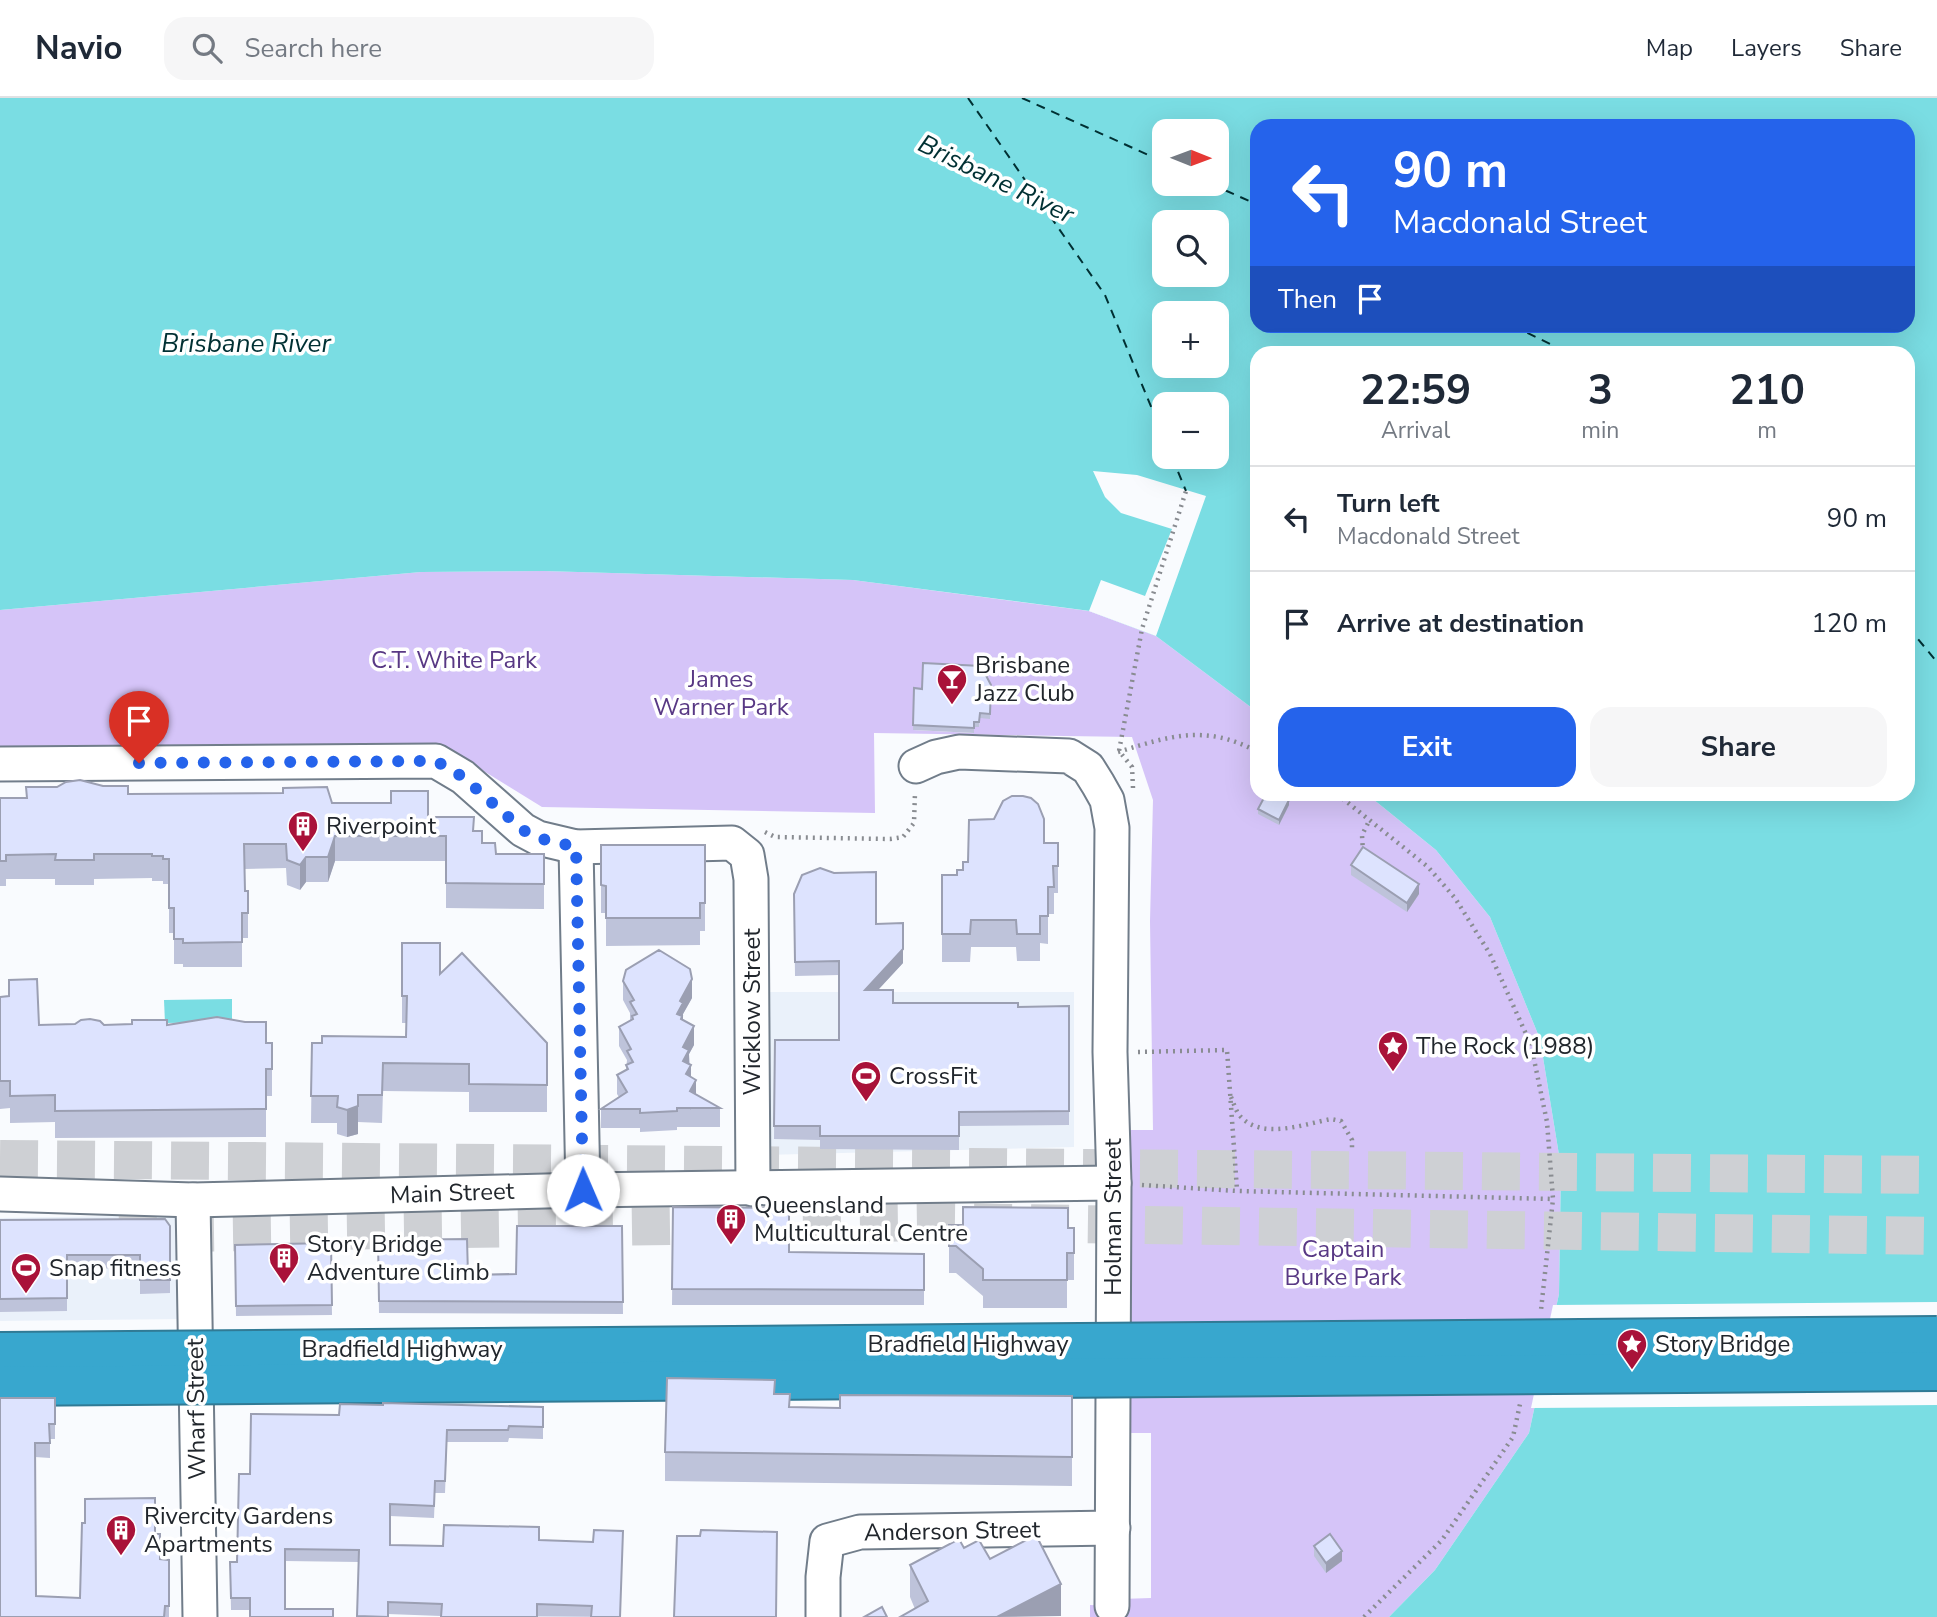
<!DOCTYPE html>
<meta charset="utf-8">
<style>
:root{--surface:#fff;--page:#f6f6f7;--text:#1f2937;--muted:#747a83;--line:#e0e1e3;--accent:#2563eb}
body{margin:0;font-family:"Nunito Sans",sans-serif;background:var(--page);color:var(--text);height:100vh;display:flex;flex-direction:column;font-size:26px;white-space:nowrap}
*{box-sizing:border-box;margin:0}
p{font-size:23px;color:var(--muted)}
.icon{flex:none;width:38px;height:38px;fill:none;stroke:currentColor;stroke-width:2;stroke-linecap:round;stroke-linejoin:round}
.map{position:relative;flex:1;overflow:hidden}
.details{position:absolute;left:1250px;top:248px;width:665px;height:455px;display:flex;flex-direction:column;background:var(--surface);border-radius:21px;box-shadow:0 7px 28px #0002}
.details>*{flex:none}
.top-card{position:absolute;left:1250px;top:21px;width:665px;height:214px;border-radius:21px;box-shadow:0 7px 28px #0002;background:#2563eb;color:#fff;overflow:hidden}
.needle{width:46px;rotate:91deg}
.fabs{position:absolute;left:1152px;top:21px;display:grid;gap:14px}
.fabs a{display:grid;place-items:center;width:77px;height:77px;border-radius:14px;background:var(--surface);box-shadow:0 7px 28px #0002;font-size:35px}
.pin{position:absolute;display:grid;place-items:center;width:60px;height:60px;color:#fff;margin:-72px -30px;border-radius:50% 50% 50% 0;rotate:-45deg;box-shadow:0 0 7px #0007}
.pin .icon{rotate:45deg}
.me{position:absolute;width:77px;margin:-38px;rotate:359deg;stroke-linejoin:round;filter:drop-shadow(0 0 5px #0008)}
.turn{display:flex;align-items:center;gap:24px;height:147px;padding:0 28px;font-size:32px}
.turn .icon{width:91px;height:91px;stroke-width:2.5}
.turn b{display:block;font-size:49px;line-height:60px}
.then{display:flex;align-items:center;height:66px;padding:0 28px;background:#0003;gap:14px;font-size:26px}
.eta{display:flex;justify-content:space-evenly;align-items:center;height:119px;text-align:center}
.eta b{font-size:42px;font-weight:700;line-height:49px}
.cta{display:flex;gap:14px;margin-top:auto;padding:14px 28px}
.cta a{flex:1;height:80px;border-radius:21px;background:var(--accent);color:#fff;font-size:28px;font-weight:700;line-height:80px;text-align:center}
.cta a+a{background:var(--page);color:var(--text)}
ul{padding:0;list-style:none}
li{display:flex;align-items:center;gap:21px;height:105px;padding:0 28px;border-top:2px solid var(--line)}
li div{flex:1}
li b{display:block;font-size:26px}
li em{font-style:normal}
header{display:flex;align-items:center;gap:42px;box-sizing:border-box;height:98px;padding:0 35px;background:var(--surface);border-bottom:2px solid var(--line)}
header strong{font-size:33px}
nav{display:flex;gap:38px;margin-inline-start:auto;font-size:24px}
.search{width:490px;height:63px;background:var(--page);display:flex;align-items:center;gap:18px;box-sizing:border-box;padding:0 24px;border-radius:21px;color:var(--muted);font-size:26px}
.map>svg:first-child{display:block}
.built{fill:#eaf1fa}
.green{fill:#d5c4f8;fill-rule:evenodd}
.water{fill:#7adde3;fill-rule:evenodd}
.pier{fill:#f9fbfe}
.lines{fill:none;stroke-linecap:round;stroke-linejoin:round}
.ferry{stroke:#003033;stroke-width:2;stroke-dasharray:9 7;stroke-linecap:butt}
.highway-tunnel{stroke:#ced0d4;stroke-width:38;stroke-dasharray:38 19;stroke-linecap:butt}
.minor-casing{stroke:#717d8a;stroke-width:37}
.path{stroke:#898c91;stroke-width:4.5;stroke-dasharray:2 5;stroke-linecap:butt}
.minor{stroke:#fff;stroke-width:33}
.highway-bridge-casing{stroke:#307a95;stroke-width:42;stroke-linecap:butt}
.highway-bridge{stroke:#38a7ce;stroke-width:38}
.wall{fill:#bec3da}
.shaded-wall{fill:#9b9fb2}
.building{fill:#dde3fe;stroke:#9b9fb2;stroke-width:2}
.route{stroke:#2563eb;stroke-width:12;stroke-dasharray:0 21.6}
.labels{text-anchor:middle;dominant-baseline:central;stroke-width:7;stroke-linejoin:round;paint-order:stroke}
.park-label{font-size:24px;fill:#583884;stroke:#fff}
.poi-label{font-size:24px;fill:#21262c;stroke:#fff;text-anchor:start}
.street-label{font-size:24px;fill:#21262c;stroke:#fff}
.water-label{font-size:26px;font-style:italic;fill:#003033;stroke:#fff}
</style>
<header>
<strong>Navio</strong>
<div class="search"><svg class="icon" aria-label="search" viewBox="0 0 24 24"><circle cx="10" cy="10" r="6"/><path d="M15 15l6 6"/></svg>Search here</div>
<nav><a>Map</a><a>Layers</a><a>Share</a></nav>
</header>
<div class="map">
<svg width="1937" height="1519" viewBox="0 0 1937 1519">
<rect width="100%" height="100%" fill="#f9fbfe"/>
<g class="built">
<path d="M761,894H1074V1049L764,1057Z"/>
<path d="M177,1117L179,1221L0,1223V1120Z"/>
</g>
<path class="green" d="M544,473L853,482L1089,513L1156,538L1256,613V696L1368,697L1436,752L1490,819L1540,941L1561,1069L1559,1196L1529,1335L1435,1472L1389,1519H1090V1507L1112,1508L1121,1501L1151,1500V1335H1119L1130,1032H1153L1150,823L1153,702L1132,639L874,635L875,715L542,709L456,656L0,652V512L421,474ZM922,596L990,620H980L979,629H974L973,635L913,632Z"/>
<g class="water">
<path d="M0,0H1937V1519H1389L1435,1472L1529,1335L1559,1196L1561,1069L1540,941L1490,819L1436,752L1368,697L1908,696V256H1256V613L1156,538L1090,513L853,482L544,473L421,474L0,512ZM1256,28H1908V228H1256ZM1164,33H1216V86H1164ZM1164,124H1216V177H1164ZM1164,215H1216V268H1164ZM1164,306H1216V359H1164Z"/>
<path d="M232,901V924L165,925L164,902Z"/>
</g>
<g class="pier">
<path d="M1093,373L1137,377L1206,398L1156,538L1089,513L1101,482L1145,498L1172,431L1121,415L1105,399Z"/>
<path d="M1937,1204V1307L1531,1310L1553,1207Z"/>
</g>
<g class="lines">
<g class="ferry">
<path d="M968,0L1105,197L1164,340"/>
<path d="M1022,0L1164,64"/>
<path d="M1211,86L1256,106"/>
<path d="M1513,228L1571,256"/>
<path d="M1172,359L1186,393"/>
<path d="M1908,529L1937,564"/>
</g>
<g class="highway-tunnel">
<path d="M0,1061L1937,1077"/>
<path d="M119,1136L935,1124L1937,1138"/>
</g>
<g class="minor-casing">
<g id="minor">
<path d="M0,666L436,663L463,679L523,732L538,740L576,749L732,745L747,757L751,781L753,1091"/>
<path d="M916,668L936,659L959,654L1069,658L1088,670L1098,686L1107,702L1112,730L1110,954L1114,1085L1112,1508"/>
<path d="M576,749L583,1092"/>
<path d="M0,1096L193,1102L583,1092L1114,1085"/>
<path d="M193,1102L200,1519"/>
<path d="M823,1519V1479L827,1443L860,1434L1113,1430"/>
</g>
</g>
<g class="path">
<path d="M1118,654C1170,638 1205,626 1256,653"/>
<path d="M1133,690L1132,669L1119,653L1142,531L1186,393"/>
<path d="M1337,696L1428,769L1455,800L1490,856L1531,947L1547,1024L1553,1101L1541,1212"/>
<path d="M765,734L775,739L890,741L903,739L914,725L915,695"/>
<path d="M1363,754L1362,737L1370,721"/>
<path d="M1138,954L1227,952L1237,1092"/>
<path d="M1231,999C1234,1006 1236,1014 1241,1019C1263,1042 1304,1026 1331,1021L1341,1023L1352,1042V1051"/>
<path d="M1142,1087L1237,1093L1553,1101"/>
<path d="M1364,1519L1442,1442L1513,1339L1520,1306"/>
</g>
<use href="#minor" class="minor"/>
<g class="highway-bridge-casing">
<g id="highway-bridge">
<path d="M0,1254L1937,1238"/>
<path d="M0,1288L1937,1273"/>
</g>
</g>
<use href="#highway-bridge" class="highway-bridge"/>
</g>
<g class="wall">
<path d="M991,587L990,621L980,620L979,629H974V635L913,632L914,590Z"/>
<path d="M128,696L332,705L428,719L474,733L482,745L496,756H544V811L446,810V763H335L328,784H306L300,792L287,787L286,770L244,771L245,793H248V840H242V869H183V866H174V835H169V786H163V783H152V780L94,781V787H55V781H6V788H0V700Z"/>
<path d="M1289,707L1279,727L1258,716V711Z"/>
<path d="M994,721L1044,745H1058V795H1054V816H1048V846L1040,845V863H1017L1016,849H971L970,864H942V777H957L963,772Z"/>
<path d="M601,747H705V833H700V847L606,848V815H601Z"/>
<path d="M1351,767L1419,796L1407,814L1351,777Z"/>
<path d="M794,796L876,826L903,825V865L878,892L893,905L1018,909L1069,908V1027L959,1028V1052L820,1051V1042L774,1041L775,942H839V877L795,878Z"/>
<path d="M402,845L440,875L547,945V1014H469V994L383,993L382,1025L358,1024V1036L347,1039L337,1036V1025H311L312,945L406,939V925H402Z"/>
<path d="M623,883L692,900L683,916V922L694,947L689,956L691,979L696,996L720,1010V1029H677V1032L640,1034V1030H601V1011L619,999L617,996V977L626,972L627,962L619,948V929L630,922V915L623,902Z"/>
<path d="M0,899L39,927H167L266,945H272V998H266V1039L55,1040V1024L10,1025V1010L0,1011Z"/>
<path d="M673,1109L789,1154L924,1156V1207H672Z"/>
<path d="M0,1122L170,1128V1195L140,1196V1170L67,1171V1213L0,1214Z"/>
<path d="M949,1127L1074,1130V1182H1067V1210H983V1198L956,1175H949Z"/>
<path d="M622,1128L623,1216L379,1215L378,1142L468,1177L516,1176Z"/>
<path d="M331,1145L332,1217L236,1218L235,1147Z"/>
<path d="M775,1296L790,1309L840,1310L1072,1298V1388L665,1383V1354Z"/>
<path d="M0,1300H55V1341H50V1360L35,1359L36,1498L80,1500L155,1436L160,1461L169,1462V1519H0Z"/>
<path d="M543,1309V1341L509,1340L508,1344H447L445,1395H435L434,1420L390,1418V1447L443,1448L539,1442L621,1519L441,1518L388,1516V1519H357L359,1464L285,1463L250,1512H231L230,1464H237L250,1376L339,1317Z"/>
<path d="M1314,1448L1342,1463L1326,1475L1314,1458Z"/>
<path d="M964,1450L990,1461L1061,1518L915,1511L910,1499V1467Z"/>
</g>
<g class="shaded-wall">
<path d="M1289,702V707L1279,727V722Z"/>
<path d="M335,738V763L328,784V759Z"/>
<path d="M306,759V784L300,792V767Z"/>
<path d="M1419,786V796L1407,814V805Z"/>
<path d="M903,851V865L865,906V892Z"/>
<path d="M692,881V900L683,916V924L677,916L680,903Z"/>
<path d="M694,928V947L689,956V971L691,967V986L683,982V949Z"/>
<path d="M696,982V1001L690,1012V993Z"/>
<path d="M358,997V1036L347,1039V1012Z"/>
<path d="M1342,1453V1463L1326,1475V1465Z"/>
<path d="M1061,1486V1518L997,1519Z"/>
</g>
<g class="building">
<path d="M923,565L981,568L991,587L990,616L980,615L979,624H974V630L913,627L914,590L922,591Z"/>
<path d="M80,682L103,688H128V696L283,695V690L327,689L332,705H391V693H428V719H474L473,733H482V745H495L496,756H544V786L446,785V738H335L328,759H306L300,767L287,762L286,746H244L245,793H248V815H242V844L183,845V841H174V810H169V761H163V758H152V756H94V762H55L56,756L6,757V763H0V700H27L26,689H57L66,684Z"/>
<path d="M1266,696H1280L1289,702L1279,722L1258,711Z"/>
<path d="M1012,698H1023L1031,700L1038,706L1044,721V745H1058V768H1053L1054,789H1048V818H1040V836H1017L1016,822H971L970,836H942V777H957V772H963V764H968L969,722L994,721L1003,703Z"/>
<path d="M601,747H705V805H700V820H606V788L601,787Z"/>
<path d="M1363,749L1419,786L1407,805L1351,767Z"/>
<path d="M820,770L834,775L876,774V826L903,825V851L865,892H893V905H1018V909L1069,908V1013L959,1014V1038H820V1028H774L775,942H839V863L795,864L794,796L802,777Z"/>
<path d="M402,845H440V876L462,855L547,945V987L469,986V966L383,965L382,997H358V1008L347,1012L337,1009L338,998H311L312,945H322V938L406,939L407,898H402Z"/>
<path d="M659,852L690,871L692,881L680,903L683,905L677,916L682,918L681,921L694,928L683,949L689,952L683,963L691,967L686,976L696,982L690,993L720,1010H677V1013L640,1015V1011H601L627,994L617,977L628,971L626,967L633,964L627,953L631,951L619,929L633,921L632,918L637,916L630,904L634,902L623,883L626,872Z"/>
<path d="M37,881L39,927L75,926L81,922L90,921L100,923L104,927L132,926V922H167V927L217,919L245,924H266V945H272V971H266V1011L55,1013V997L10,998V983H0V899L9,898V882Z"/>
<path d="M673,1109L789,1110V1154L924,1156V1192L672,1191Z"/>
<path d="M963,1109L1068,1110V1130H1074V1155H1067V1182H983V1171L956,1148H949V1127H963Z"/>
<path d="M165,1121L170,1128V1182H140V1157H67V1200L0,1201V1122Z"/>
<path d="M517,1128H622L623,1204L379,1203L378,1142L467,1141L468,1177L516,1176Z"/>
<path d="M331,1145L332,1207L236,1208L235,1147Z"/>
<path d="M667,1280L775,1282L774,1296H790L789,1309L840,1310V1297L1072,1298V1359L665,1354Z"/>
<path d="M0,1300H55V1326H49L50,1345H35L36,1498L80,1500L82,1425H85V1401L155,1400V1436H160V1461L169,1462V1508H165L164,1519H0Z"/>
<path d="M383,1305L543,1309V1329L509,1328L508,1332H447L445,1383H435L434,1408L390,1406V1447L443,1448L444,1427L539,1429V1442L593,1444L594,1432L623,1433L620,1519H591L592,1508L537,1506V1519H441L442,1506L388,1504V1519L357,1518L359,1452L285,1451V1511H333V1519H250V1500H231L230,1464H237L239,1376H250L251,1316L339,1317L340,1306L383,1307Z"/>
<path d="M701,1432L777,1434L776,1519H674L677,1438H700Z"/>
<path d="M1330,1436L1342,1453L1326,1465L1314,1448Z"/>
<path d="M1036,1437L1061,1486L997,1519H900L928,1503L910,1467L959,1441L964,1450L979,1442L990,1461Z"/>
<path d="M882,1509L887,1519H864Z"/>
</g>
<g class="lines">
<path class="route" d="M139,665L436,663L463,679L523,732L538,740L576,749L583,1092"/>
</g>
<defs>
<g id="bar-pin" transform="scale(1.575)"><path d="M0 17L-7.5 6A9.5 9.5 0 1 1 7.5 6Z" fill="#a91239" stroke="#fff"/><path d="M-6-5H6L.8 .8V4.5H3.5V6h-7V4.5H-.8V.8Z" fill="#fff"/></g>
<g id="building-pin" transform="scale(1.575)"><path d="M0 17L-7.5 6A9.5 9.5 0 1 1 7.5 6Z" fill="#a91239" stroke="#fff"/><path d="M-4-6H4V6H1V3H-1V6H-4ZM-2.5-4.3h1.7v1.8h-1.7ZM.8-4.3h1.7v1.8H.8ZM-2.5-1h1.7V.8h-1.7ZM.8-1h1.7V.8H.8Z" fill="#fff"/></g>
<g id="sight-pin" transform="scale(1.575)"><path d="M0 17L-7.5 6A9.5 9.5 0 1 1 7.5 6Z" fill="#a91239" stroke="#fff"/><path d="M0-6L1.8-2.2L6-1.7L2.9 1.2L3.7 5.4L0 3.3L-3.7 5.4L-2.9 1.2L-6-1.7L-1.8-2.2Z" fill="#fff"/></g>
<g id="stadium-pin" transform="scale(1.575)"><path d="M0 17L-7.5 6A9.5 9.5 0 1 1 7.5 6Z" fill="#a91239" stroke="#fff"/><path d="M0-5a6.5 5 0 1 0 0 10a6.5 5 0 1 0 0-10ZM-3.5-1.8h7v3.6h-7Z" fill="#fff"/></g>
</defs>
<g fill-rule="evenodd">
<use href="#bar-pin" x="952" y="581"/>
<use href="#building-pin" x="303" y="728"/>
<use href="#sight-pin" x="1393" y="948"/>
<use href="#stadium-pin" x="866" y="978"/>
<use href="#building-pin" x="731" y="1121"/>
<use href="#building-pin" x="284" y="1160"/>
<use href="#stadium-pin" x="26" y="1170"/>
<use href="#sight-pin" x="1632" y="1246"/>
<use href="#building-pin" x="121" y="1432"/>
</g>
<g class="labels">
<g class="park-label">
<text x="454" y="562">C.T. White Park</text>
<text x="721" y="581">James<tspan x="721" dy="28">Warner Park</tspan></text>
<text x="1343" y="1151">Captain<tspan x="1343" dy="28">Burke Park</tspan></text>
</g>
<g class="poi-label">
<text x="975" y="567">Brisbane<tspan x="975" dy="28">Jazz Club</tspan></text>
<text x="326" y="728">Riverpoint</text>
<text x="1416" y="948">The Rock (1988)</text>
<text x="889" y="978">CrossFit</text>
<text x="754" y="1107">Queensland<tspan x="754" dy="28">Multicultural Centre</tspan></text>
<text x="307" y="1146">Story Bridge<tspan x="307" dy="28">Adventure Climb</tspan></text>
<text x="49" y="1170">Snap fitness</text>
<text x="1655" y="1246">Story Bridge</text>
<text x="144" y="1418">Rivercity Gardens<tspan x="144" dy="28">Apartments</tspan></text>
</g>
<g class="street-label">
<text transform="translate(752 914) rotate(-90)">Wicklow Street</text>
<text transform="translate(452 1095) rotate(-2)">Main Street</text>
<text transform="translate(1113 1119) rotate(-90)">Holman Street</text>
<text x="968" y="1246">Bradfield Highway</text>
<text x="402" y="1251">Bradfield Highway</text>
<text transform="translate(196 1311) rotate(-91)">Wharf Street</text>
<text transform="translate(952 1433) rotate(-1)">Anderson Street</text>
</g>
<g class="water-label">
<text transform="translate(996 81) rotate(26)">Brisbane River</text>
<text x="246" y="245">Brisbane River</text>
</g>
</g>
</svg>
<div class="fabs">
<a><svg class="needle" viewBox="-14 -14 28 28"><path d="M0-13l5 13h-10z" fill="#e53935"/><path d="M0 13l5-13h-10z" fill="#747a83"/></svg></a>
<a><svg class="icon" aria-label="search" viewBox="0 0 24 24"><circle cx="10" cy="10" r="6"/><path d="M15 15l6 6"/></svg></a>
<a>+</a>
<a>−</a>
</div>
<div class="pin" style="left:139px;top:665px;background:#d93025"><svg class="icon" aria-label="arrive" viewBox="0 0 24 24"><path d="M6 21V4h12l-3 4 3 4H6"/></svg></div>
<svg class="me" style="left:583px;top:1092px" viewBox="-20 -20 40 40"><circle r="19" fill="#fff"/><path d="M0-13L10 11 0 6-10 11z" fill="#2563eb"/></svg>
<div class="top-card">
<div class="turn"><svg class="icon" aria-label="left" viewBox="0 0 24 24"><path d="M17 20v-9H6M10 6l-5 5 5 5"/></svg><div><b>90 m</b>Macdonald Street</div></div>
<div class="then">Then<svg class="icon" aria-label="arrive" viewBox="0 0 24 24"><path d="M6 21V4h12l-3 4 3 4H6"/></svg></div>
</div>
<section class="details">
<div class="eta">
<div><b>22:59</b><p>Arrival</p></div>
<div><b>3</b><p>min</p></div>
<div><b>210</b><p>m</p></div>
</div>
<ul>
<li><svg class="icon" aria-label="left" viewBox="0 0 24 24"><path d="M17 20v-9H6M10 6l-5 5 5 5"/></svg><div><b>Turn left</b><p>Macdonald Street</p></div><em>90 m</em></li>
<li><svg class="icon" aria-label="arrive" viewBox="0 0 24 24"><path d="M6 21V4h12l-3 4 3 4H6"/></svg><div><b>Arrive at destination</b></div><em>120 m</em></li>
</ul>
<div class="cta"><a>Exit</a><a>Share</a></div>
</section>
</div>
